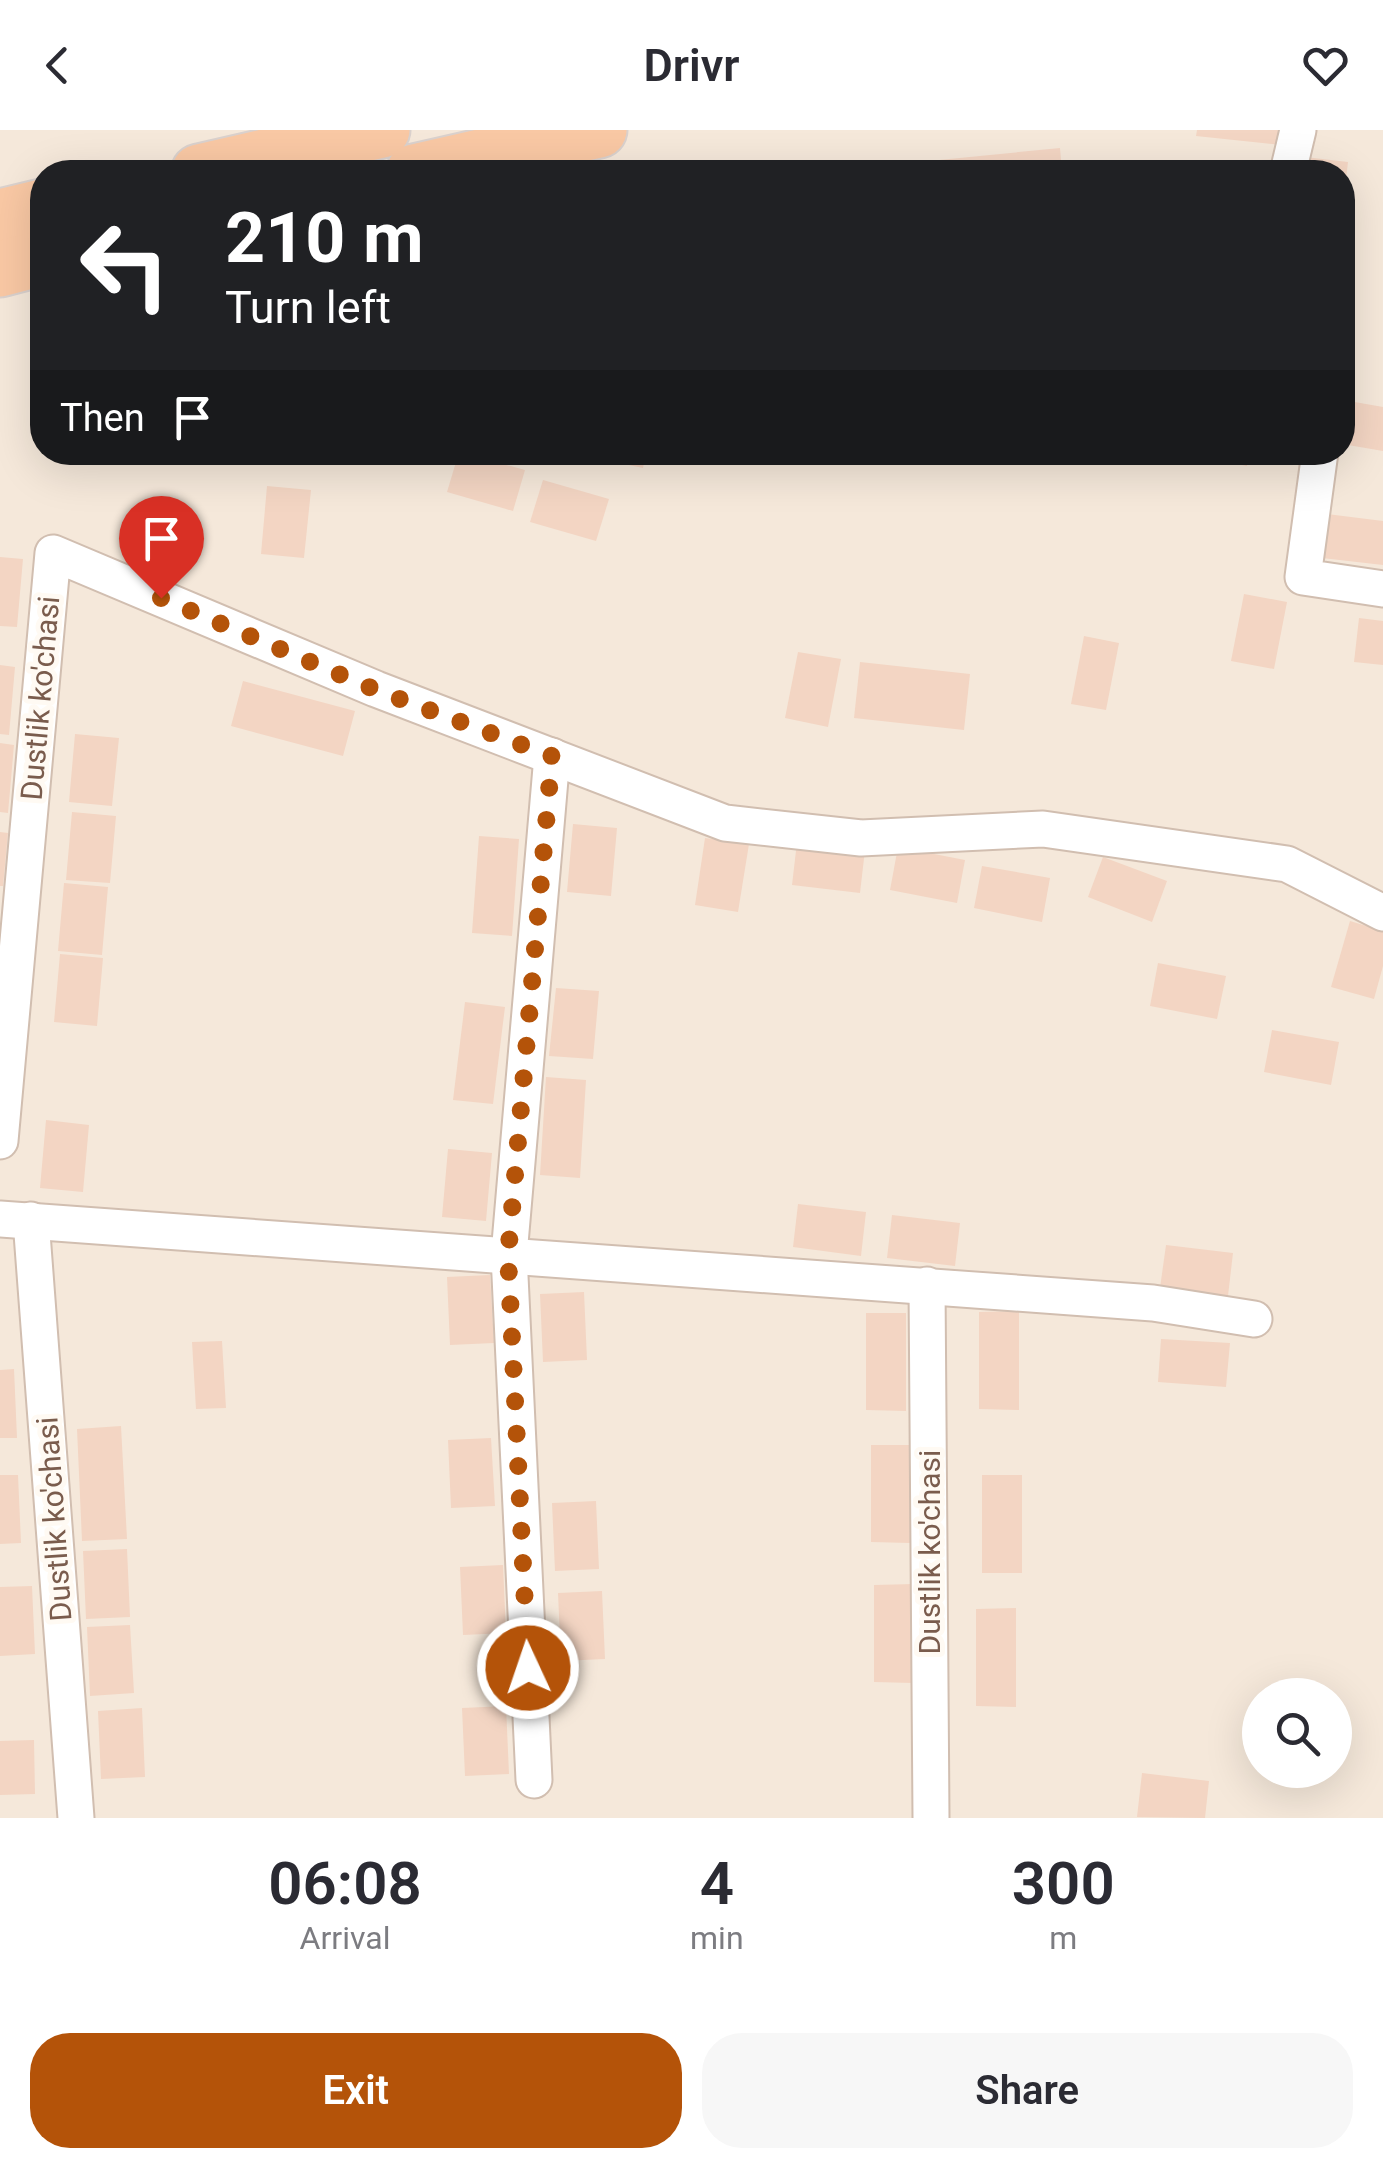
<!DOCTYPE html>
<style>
:root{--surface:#fff;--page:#f7f7f7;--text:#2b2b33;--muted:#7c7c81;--accent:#b45309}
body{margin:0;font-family:Roboto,sans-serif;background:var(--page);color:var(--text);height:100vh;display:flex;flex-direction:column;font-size:38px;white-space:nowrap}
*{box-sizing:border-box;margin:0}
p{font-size:32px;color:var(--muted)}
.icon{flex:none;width:55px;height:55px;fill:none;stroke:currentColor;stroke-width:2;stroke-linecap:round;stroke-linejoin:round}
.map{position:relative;height:1688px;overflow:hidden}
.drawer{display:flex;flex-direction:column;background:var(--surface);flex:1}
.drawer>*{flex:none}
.hud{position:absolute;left:30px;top:30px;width:1325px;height:305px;border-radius:40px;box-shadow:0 10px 40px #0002;background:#202124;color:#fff;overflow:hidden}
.fabs{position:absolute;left:1242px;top:1548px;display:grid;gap:20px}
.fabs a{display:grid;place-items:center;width:110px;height:110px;border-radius:50%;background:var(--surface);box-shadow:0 10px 40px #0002;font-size:50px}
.pin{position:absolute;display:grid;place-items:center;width:85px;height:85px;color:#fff;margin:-102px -42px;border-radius:50% 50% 50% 0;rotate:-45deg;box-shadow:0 0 10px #0007}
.pin .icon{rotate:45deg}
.me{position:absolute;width:110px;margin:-55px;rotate:357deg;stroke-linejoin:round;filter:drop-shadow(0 0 8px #0008)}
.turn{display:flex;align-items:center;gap:35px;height:210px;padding:0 30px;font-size:45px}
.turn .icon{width:130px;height:130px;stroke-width:2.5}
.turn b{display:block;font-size:70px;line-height:85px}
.then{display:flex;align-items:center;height:95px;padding:0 30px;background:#0003;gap:20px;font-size:38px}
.eta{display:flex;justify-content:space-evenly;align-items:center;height:170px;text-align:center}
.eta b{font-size:60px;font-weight:600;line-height:70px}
.cta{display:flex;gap:20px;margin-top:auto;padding:20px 30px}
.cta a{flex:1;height:115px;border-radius:40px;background:var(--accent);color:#fff;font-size:40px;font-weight:600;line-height:115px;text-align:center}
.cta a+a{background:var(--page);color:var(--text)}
header{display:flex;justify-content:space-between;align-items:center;height:130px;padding:0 30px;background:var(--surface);font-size:45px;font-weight:600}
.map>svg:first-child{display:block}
.residential{fill:#f5e8da;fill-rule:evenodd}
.building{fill:#f3d5c3}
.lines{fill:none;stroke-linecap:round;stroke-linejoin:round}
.minor-casing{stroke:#d1beb0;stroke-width:39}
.trunk-casing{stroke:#dad1cd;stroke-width:59}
.minor{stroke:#fff;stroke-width:35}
.trunk{stroke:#f9c8a4;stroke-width:55}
.route{stroke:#b45309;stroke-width:18;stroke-dasharray:0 32.4}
.labels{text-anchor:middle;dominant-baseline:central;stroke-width:10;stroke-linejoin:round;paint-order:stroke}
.street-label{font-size:30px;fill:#7a5c4d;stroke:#fffaf3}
</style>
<header><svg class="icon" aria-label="back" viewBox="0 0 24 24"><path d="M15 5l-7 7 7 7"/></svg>Drivr<svg class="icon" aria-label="heart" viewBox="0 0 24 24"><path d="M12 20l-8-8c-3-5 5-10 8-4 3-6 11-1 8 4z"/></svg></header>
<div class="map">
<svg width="1383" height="1688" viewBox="0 0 1383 1688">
<rect width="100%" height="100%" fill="#fdf6ec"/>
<path class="residential" d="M0,0H1383V1688H0ZM42,42H1342V322H42ZM1260,1565H1335V1640H1260Z"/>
<g class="building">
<path d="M1197,0H1283L1281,15L1196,6Z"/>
<path d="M1060,18L1062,42H930L929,31Z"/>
<path d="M1305,27L1348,32L1345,58H1342V42H1303Z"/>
<path d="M1349,271L1383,277V321L1342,314Z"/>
<path d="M459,322L525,340L513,381L447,362Z"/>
<path d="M601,322H646L643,338L600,329Z"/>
<path d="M1175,322H1249L1247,336Z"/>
<path d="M543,350L609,369L596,411L530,392Z"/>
<path d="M267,356L311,360L304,428L261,424Z"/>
<path d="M1327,384L1383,391V435L1322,428Z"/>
<path d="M0,427L23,429L17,497L0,496Z"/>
<path d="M1244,464L1287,472L1274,539L1231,531Z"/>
<path d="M1359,488L1383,491V535L1354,532Z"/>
<path d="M1084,506L1119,513L1106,580L1071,574Z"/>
<path d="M798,522L841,529L828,597L785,588Z"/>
<path d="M860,532L970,544L964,600L854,588Z"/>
<path d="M0,535L15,537L9,605L0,604Z"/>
<path d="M243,551L355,581L343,626L231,596Z"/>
<path d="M75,604L119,608L112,676L69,672Z"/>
<path d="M0,613L14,615L8,683L0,682Z"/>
<path d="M72,682L116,686L110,753L66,750Z"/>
<path d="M573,694L617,698L611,766L567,762Z"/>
<path d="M0,702L8,703L3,756H0Z"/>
<path d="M479,706L519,709L512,806L472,803Z"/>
<path d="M705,708L749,714L738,782L695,775Z"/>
<path d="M797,712L865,720L860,763L792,755Z"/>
<path d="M898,717L965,730L957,773L890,760Z"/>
<path d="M1103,727L1167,751L1152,792L1088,767Z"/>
<path d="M982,736L1050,748L1042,792L974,778Z"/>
<path d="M64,753L108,757L102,825L58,821Z"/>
<path d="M1350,791L1383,801V836L1374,869L1331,857Z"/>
<path d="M60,824L103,828L97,896L54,892Z"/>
<path d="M1158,833L1226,846L1217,889L1150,876Z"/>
<path d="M556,858L599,861L593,929L549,926Z"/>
<path d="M465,872L505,877L493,974L453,970Z"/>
<path d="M1272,900L1339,912L1331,955L1264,942Z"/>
<path d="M546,947L586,950L580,1048L540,1045Z"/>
<path d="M46,990L89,995L83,1062L40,1058Z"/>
<path d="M448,1019L492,1023L486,1091L442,1087Z"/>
<path d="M798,1074L866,1082L861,1126L793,1117Z"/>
<path d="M892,1085L960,1093L955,1136L887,1128Z"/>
<path d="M1166,1115L1233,1123L1228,1166L1160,1158Z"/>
<path d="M490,1145L494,1213L450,1215L447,1147Z"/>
<path d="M584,1162L587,1230L543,1232L540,1164Z"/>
<path d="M1019,1181V1280L979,1279V1182Z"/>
<path d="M866,1183H906V1281L866,1280Z"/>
<path d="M1161,1209L1230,1213L1226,1257L1158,1252Z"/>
<path d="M222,1211L226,1278L196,1279L192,1212Z"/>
<path d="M14,1239L17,1308H0V1240Z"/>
<path d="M121,1296L127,1409L82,1411L77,1299Z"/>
<path d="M491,1308L495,1376L451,1378L448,1310Z"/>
<path d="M871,1315H910V1413L871,1412Z"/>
<path d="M0,1345H18L21,1413L0,1414Z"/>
<rect x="982" y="1345" width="40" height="98"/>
<path d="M596,1371L599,1439L555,1441L552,1373Z"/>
<path d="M127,1419L130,1487L86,1489L83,1421Z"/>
<path d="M503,1435L506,1503L463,1505L460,1437Z"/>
<path d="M914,1454L913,1553L874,1552V1455Z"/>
<path d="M32,1456L35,1524L0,1526V1457Z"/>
<path d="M602,1461L605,1529L561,1531L558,1463Z"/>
<path d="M1016,1478V1577L976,1576V1479Z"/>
<path d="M130,1495L134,1563L90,1566L87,1497Z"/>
<path d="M506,1576L509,1644L465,1646L462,1578Z"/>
<path d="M142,1578L145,1647L101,1649L98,1581Z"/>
<path d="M34,1610L35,1664L0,1665V1611Z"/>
<path d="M1142,1643L1209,1651L1205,1688L1137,1687Z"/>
</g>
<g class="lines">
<g class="minor-casing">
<g id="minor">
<path d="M1288,42L1298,0"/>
<path d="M1320,322L1303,447L1383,459"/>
<path d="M0,1011L53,423L376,559L725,693L861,708L1043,699L1287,734L1383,783"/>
<path d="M0,1089L1153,1173L1254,1189"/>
<path d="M31,1090L76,1688"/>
<path d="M927,1155L931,1688"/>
<path d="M534,1650L509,1125L552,626"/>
</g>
</g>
<g class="trunk-casing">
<g id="trunk">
<path d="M199,42L382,0"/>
<path d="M414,42L599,0"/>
<path d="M0,87L42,77"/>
<path d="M0,139L42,128"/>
</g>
</g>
<use href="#minor" class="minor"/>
<use href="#trunk" class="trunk"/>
</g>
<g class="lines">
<path class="route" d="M161,468L376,560L552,626L508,1125L528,1538"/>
</g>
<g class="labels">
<g class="street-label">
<text transform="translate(40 568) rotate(-85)">Dustlik ko'chasi</text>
<text transform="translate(54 1389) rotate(-94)">Dustlik ko'chasi</text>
<text transform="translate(929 1422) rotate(-90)">Dustlik ko'chasi</text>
</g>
</g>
</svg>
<div class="fabs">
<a><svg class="icon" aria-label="search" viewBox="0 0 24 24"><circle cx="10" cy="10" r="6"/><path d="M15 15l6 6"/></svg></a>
</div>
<div class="pin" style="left:161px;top:468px;background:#d93025"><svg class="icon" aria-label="arrive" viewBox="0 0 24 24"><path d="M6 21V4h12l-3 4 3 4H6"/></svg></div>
<svg class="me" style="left:528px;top:1538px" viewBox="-20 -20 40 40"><circle r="17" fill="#b45309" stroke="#fff" stroke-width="3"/><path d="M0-11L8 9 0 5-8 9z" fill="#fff"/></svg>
<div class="hud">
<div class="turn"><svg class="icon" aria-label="left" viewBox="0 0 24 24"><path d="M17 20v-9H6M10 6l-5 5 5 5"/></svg><div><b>210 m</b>Turn left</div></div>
<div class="then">Then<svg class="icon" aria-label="arrive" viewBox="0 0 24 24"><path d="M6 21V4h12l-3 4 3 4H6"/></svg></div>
</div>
</div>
<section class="drawer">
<div class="eta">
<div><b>06:08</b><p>Arrival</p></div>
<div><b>4</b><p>min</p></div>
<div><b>300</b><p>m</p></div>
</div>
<div class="cta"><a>Exit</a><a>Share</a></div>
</section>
